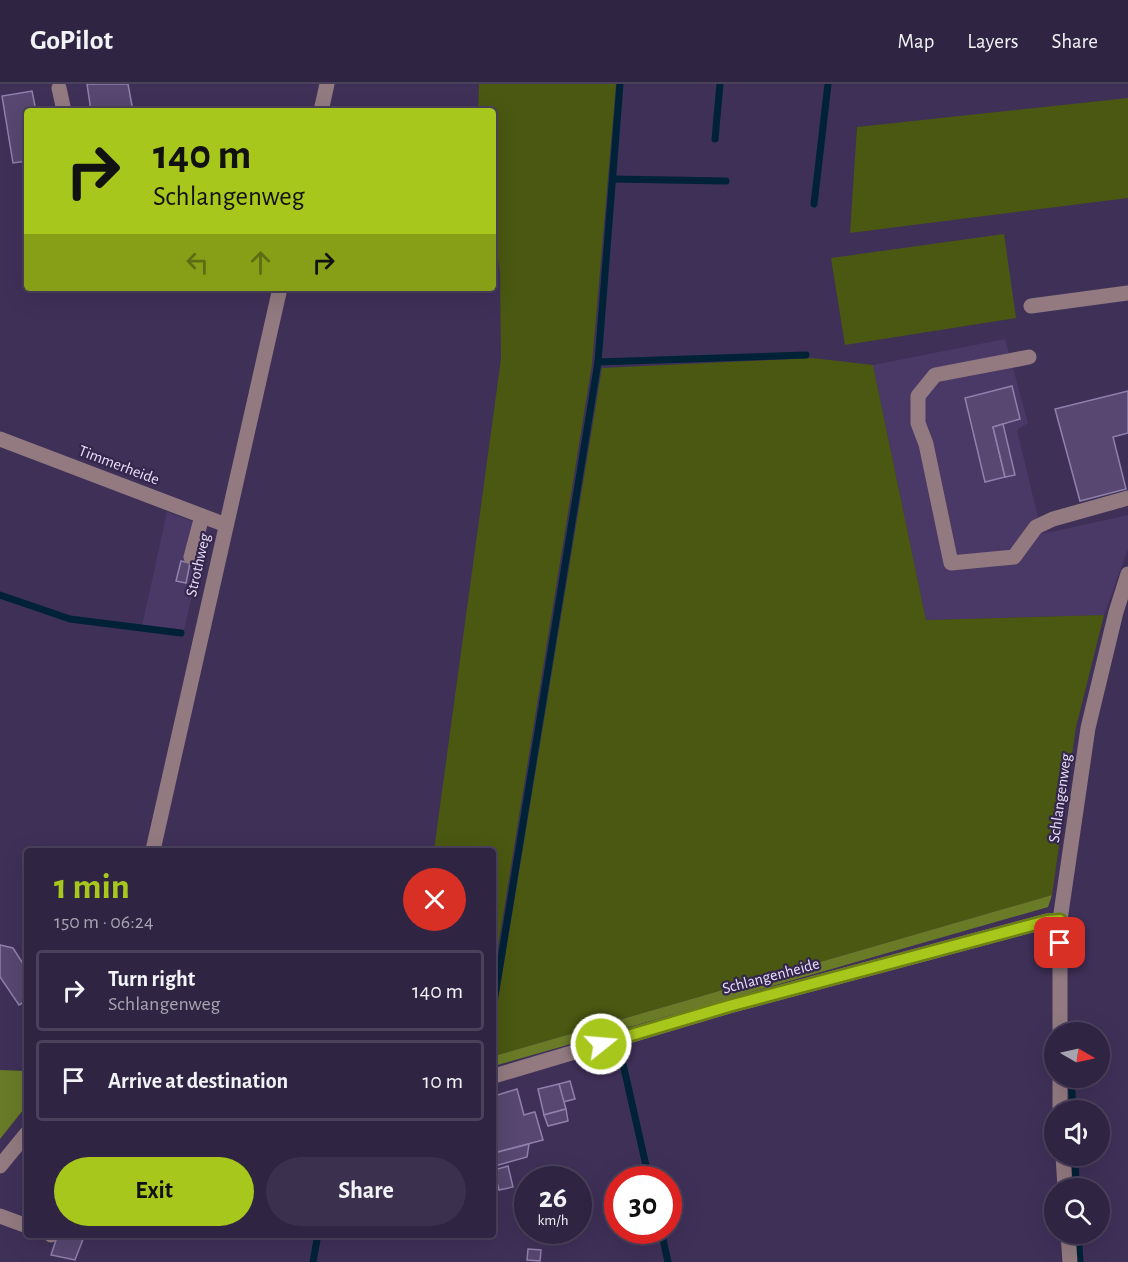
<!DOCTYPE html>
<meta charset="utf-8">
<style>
:root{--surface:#2f2442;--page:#3b304d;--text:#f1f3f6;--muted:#a7a4b2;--line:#4a415b;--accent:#a8c71c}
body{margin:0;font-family:"Alegreya Sans",sans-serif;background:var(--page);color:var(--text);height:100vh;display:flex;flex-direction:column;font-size:22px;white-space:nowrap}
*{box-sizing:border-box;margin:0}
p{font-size:20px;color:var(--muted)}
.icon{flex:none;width:33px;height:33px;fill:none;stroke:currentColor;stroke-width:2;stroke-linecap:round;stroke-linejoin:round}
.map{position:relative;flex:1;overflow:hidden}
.side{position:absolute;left:24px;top:764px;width:472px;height:390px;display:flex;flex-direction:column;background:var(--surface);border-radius:6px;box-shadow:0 6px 24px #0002,0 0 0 2px var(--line)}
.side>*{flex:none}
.banner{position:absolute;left:24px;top:24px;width:472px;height:183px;border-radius:6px;box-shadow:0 6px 24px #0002,0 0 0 2px var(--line);background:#a8c71c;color:#111;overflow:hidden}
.needle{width:39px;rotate:99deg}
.controls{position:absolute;left:1044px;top:938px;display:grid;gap:12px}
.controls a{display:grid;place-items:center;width:66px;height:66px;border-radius:50%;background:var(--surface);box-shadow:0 6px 24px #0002,0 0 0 2px var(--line);font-size:30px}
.speed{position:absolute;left:514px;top:1082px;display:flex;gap:12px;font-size:30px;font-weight:700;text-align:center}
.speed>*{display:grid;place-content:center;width:78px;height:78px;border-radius:50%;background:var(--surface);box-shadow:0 6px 24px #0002,0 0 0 2px var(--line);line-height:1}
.speed small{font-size:15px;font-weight:400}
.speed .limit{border:9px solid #d22;background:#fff;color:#111}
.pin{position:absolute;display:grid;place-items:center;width:51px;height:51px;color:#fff;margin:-26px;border-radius:12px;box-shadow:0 3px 9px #0006}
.me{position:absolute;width:66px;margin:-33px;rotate:73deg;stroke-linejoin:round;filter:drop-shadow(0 0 4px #0008)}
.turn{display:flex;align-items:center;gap:21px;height:126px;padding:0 30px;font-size:27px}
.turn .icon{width:78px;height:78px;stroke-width:2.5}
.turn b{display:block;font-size:42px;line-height:51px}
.lanes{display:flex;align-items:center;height:57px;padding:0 30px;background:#0003;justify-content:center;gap:30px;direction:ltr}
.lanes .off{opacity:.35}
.round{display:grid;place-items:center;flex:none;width:63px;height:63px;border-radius:32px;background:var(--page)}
.headline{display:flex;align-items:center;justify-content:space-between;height:102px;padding:0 30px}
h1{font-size:36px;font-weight:700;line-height:45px;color:var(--accent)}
.cta{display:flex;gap:12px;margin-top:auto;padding:12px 30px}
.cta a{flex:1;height:69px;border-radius:36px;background:var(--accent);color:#111;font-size:24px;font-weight:700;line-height:69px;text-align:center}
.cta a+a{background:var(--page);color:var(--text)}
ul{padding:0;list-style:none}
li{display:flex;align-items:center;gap:18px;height:81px;margin:0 12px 9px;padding:0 18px;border:3px solid var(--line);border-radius:6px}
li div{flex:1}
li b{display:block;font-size:22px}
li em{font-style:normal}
header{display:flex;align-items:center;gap:36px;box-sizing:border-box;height:84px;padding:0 30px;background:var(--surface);border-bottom:2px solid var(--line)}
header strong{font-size:28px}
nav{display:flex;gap:33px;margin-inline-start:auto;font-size:21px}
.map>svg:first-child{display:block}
.built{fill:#4a3867}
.green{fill:#4a5811}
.forest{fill:#697b27}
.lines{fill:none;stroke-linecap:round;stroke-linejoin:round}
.stream{stroke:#002237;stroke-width:7}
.building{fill:#574771;stroke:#8f80ad;stroke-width:1.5}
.minor{stroke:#927a80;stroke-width:15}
.route-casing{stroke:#6d8112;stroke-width:15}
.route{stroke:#a8c71c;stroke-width:10}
.labels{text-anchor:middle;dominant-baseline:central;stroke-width:4.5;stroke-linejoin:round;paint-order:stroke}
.street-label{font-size:16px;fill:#e7dff8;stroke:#35264d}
</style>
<header>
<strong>GoPilot</strong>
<nav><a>Map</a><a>Layers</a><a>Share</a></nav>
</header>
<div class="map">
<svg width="1128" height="1178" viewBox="0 0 1128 1178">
<rect width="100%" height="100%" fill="#3f3058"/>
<g class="built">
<path d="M1005,255L1028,339L1017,346L1042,450L1128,431V465L1104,531L926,536L873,281Z"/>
<path d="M167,428L208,443L184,546L142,542Z"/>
</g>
<g class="green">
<path d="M479,0H616L592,280L494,887V766H434L501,275L500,189L494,147V27H478Z"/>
<path d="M1128,14V114L850,149L857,43Z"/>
<path d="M1004,150L1016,234L845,261L831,174Z"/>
<path d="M812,274L873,281L926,536L1104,531L1076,643L1052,811L494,972V940L602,284Z"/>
</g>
<g class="forest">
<path d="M1052,811L1048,823L494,982V972Z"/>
<path d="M0,986L27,987V1021L0,1055Z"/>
</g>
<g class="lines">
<g class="stream">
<path d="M715,55L720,0"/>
<path d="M613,95L726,97"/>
<path d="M814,120L828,0"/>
<path d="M598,278L806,271"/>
<path d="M0,511L70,535L181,549"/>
<path d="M494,918L598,278L620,0"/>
<path d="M619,962L649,1095"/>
<path d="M1071,993L1073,1026"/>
<path d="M1075,1071L1076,1104"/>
<path d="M661,1146L668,1178"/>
<path d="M1078,1149L1080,1178"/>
<path d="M313,1178L318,1150"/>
</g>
</g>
<g class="building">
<path d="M87,0H128L133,27H91Z"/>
<path d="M32,7L36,27H27V77L13,79L2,12Z"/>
<path d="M1012,302L1020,335L993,343L1005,393L985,398L965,314Z"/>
<path d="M1128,307V349L1113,353L1126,405L1080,417L1055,325Z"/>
<path d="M1003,340L1015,391L1005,393L993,343Z"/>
<path d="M181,477L190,479L186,499L176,497Z"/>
<path d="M0,861L13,864L27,886V916L19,921L0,893Z"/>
<path d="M570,997L575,1015L563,1018L559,1000Z"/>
<path d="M559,1000L566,1025L544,1031L538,1005Z"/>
<path d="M517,1005L524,1031L534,1028H535L543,1056L494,1069V1044H496L494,1036V1012Z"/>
<path d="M566,1025L568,1037L548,1042L544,1031Z"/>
<path d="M529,1060L527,1073L495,1082L494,1069Z"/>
<path d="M508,1082L513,1103L499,1106L494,1086Z"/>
<path d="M58,1150H85L75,1176L51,1171Z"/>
<path d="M528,1165L541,1166L540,1177L527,1176Z"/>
</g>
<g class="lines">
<g class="minor">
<path d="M59,4L64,27"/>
<path d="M321,27L327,0"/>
<path d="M1031,222L1128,209"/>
<path d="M1029,273L935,291L918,312V339L926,360L951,479L1014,473L1036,443L1053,435L1128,414"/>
<path d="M0,355L226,441"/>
<path d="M191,473L202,432"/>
<path d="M153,766L280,204"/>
<path d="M1060,948V836L1088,644L1116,528L1128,490"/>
<path d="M494,992L729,922L1047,837L1060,836"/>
<path d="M1060,1026V993"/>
<path d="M1063,1071L1065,1104"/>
<path d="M0,1082L27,1049"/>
<path d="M0,1132L27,1142"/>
<path d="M1068,1149L1070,1178"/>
<path d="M50,1150L51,1151"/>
</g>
</g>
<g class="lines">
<g class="route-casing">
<path id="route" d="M601,960L729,922L1047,837L1060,836V859"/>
</g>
<use href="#route" class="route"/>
</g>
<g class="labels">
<g class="street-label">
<text transform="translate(119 381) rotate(21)">Timmerheide</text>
<text transform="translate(198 481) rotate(-77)">Strothweg</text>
<text transform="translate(1060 714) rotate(-82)">Schlangenweg</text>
<text transform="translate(771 892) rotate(-15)">Schlangenheide</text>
</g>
</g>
</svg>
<div class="controls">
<a><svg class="needle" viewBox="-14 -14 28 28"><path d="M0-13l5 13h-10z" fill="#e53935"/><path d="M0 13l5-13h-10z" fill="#a7a4b2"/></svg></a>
<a><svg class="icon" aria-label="sound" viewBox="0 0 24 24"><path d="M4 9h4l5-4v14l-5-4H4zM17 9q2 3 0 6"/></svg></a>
<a><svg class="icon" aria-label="search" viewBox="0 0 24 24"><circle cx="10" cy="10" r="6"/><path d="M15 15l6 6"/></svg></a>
</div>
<div class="speed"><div>26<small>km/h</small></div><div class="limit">30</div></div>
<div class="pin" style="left:1060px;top:859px;background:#d93025"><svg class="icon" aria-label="arrive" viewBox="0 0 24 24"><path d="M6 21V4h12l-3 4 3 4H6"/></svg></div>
<svg class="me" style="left:601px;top:960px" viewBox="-20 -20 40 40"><circle r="17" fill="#a8c71c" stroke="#fff" stroke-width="3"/><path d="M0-11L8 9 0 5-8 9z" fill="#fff"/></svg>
<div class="banner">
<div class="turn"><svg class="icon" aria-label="right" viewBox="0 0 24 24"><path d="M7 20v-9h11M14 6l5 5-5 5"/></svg><div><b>140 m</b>Schlangenweg</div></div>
<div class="lanes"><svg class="icon off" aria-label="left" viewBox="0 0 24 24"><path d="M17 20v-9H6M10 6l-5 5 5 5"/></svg><svg class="icon off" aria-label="ahead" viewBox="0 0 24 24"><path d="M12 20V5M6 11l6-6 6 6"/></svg><svg class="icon" aria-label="right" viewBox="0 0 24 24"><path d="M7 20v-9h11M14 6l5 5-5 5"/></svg></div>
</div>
<section class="side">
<div class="headline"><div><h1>1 min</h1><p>150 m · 06:24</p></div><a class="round" style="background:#d93025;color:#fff"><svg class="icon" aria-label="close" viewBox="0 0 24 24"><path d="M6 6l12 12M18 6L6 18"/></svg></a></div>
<ul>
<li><svg class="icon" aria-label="right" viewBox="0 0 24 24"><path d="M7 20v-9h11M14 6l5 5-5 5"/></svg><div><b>Turn right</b><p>Schlangenweg</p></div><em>140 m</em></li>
<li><svg class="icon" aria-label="arrive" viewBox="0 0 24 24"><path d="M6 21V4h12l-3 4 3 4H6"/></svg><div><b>Arrive at destination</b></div><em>10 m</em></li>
</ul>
<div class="cta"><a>Exit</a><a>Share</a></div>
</section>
</div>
